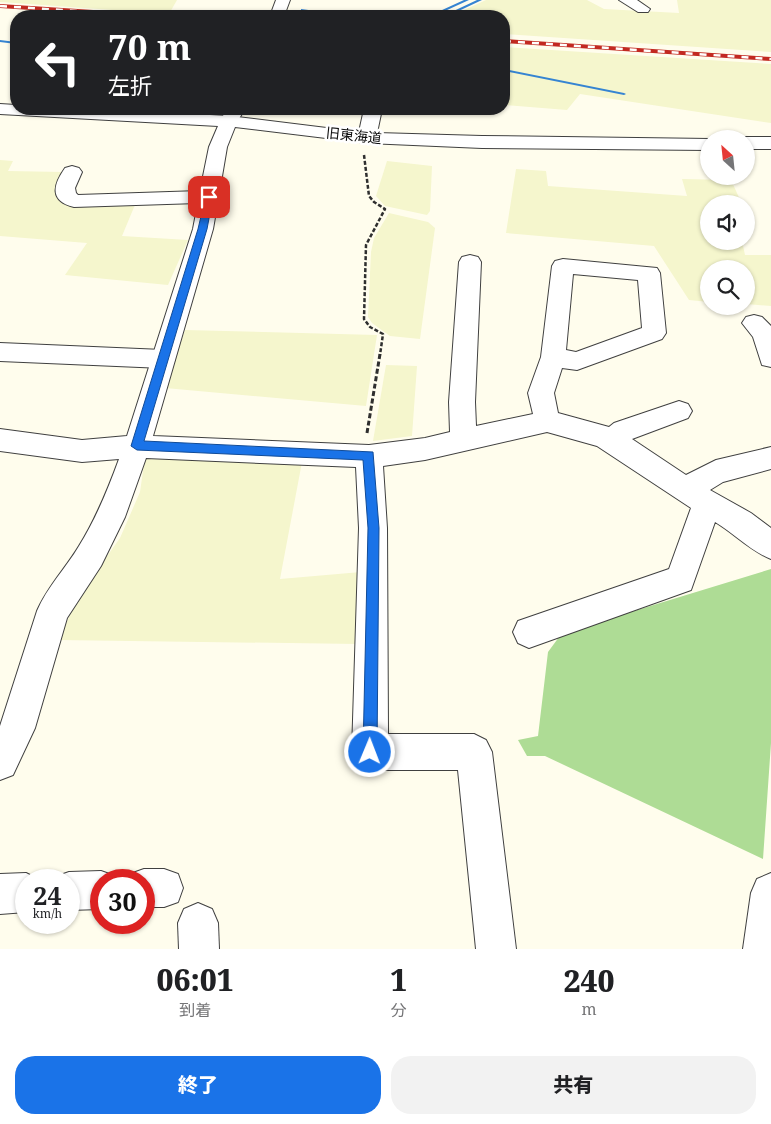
<!DOCTYPE html>
<html lang="ja">
<meta charset="utf-8">
<style>
:root{--surface:#fff;--page:#f2f2f2;--text:#202124;--muted:#757577;--accent:#1a73e8}
body{margin:0;font-family:"Noto Serif","Noto Sans JP",serif;background:var(--page);color:var(--text);height:100vh;display:flex;flex-direction:column;font-size:19px;white-space:nowrap}
*{box-sizing:border-box;margin:0}
p{font-size:16px;color:var(--muted)}
.icon{flex:none;width:28px;height:28px;fill:none;stroke:currentColor;stroke-width:2;stroke-linecap:round;stroke-linejoin:round}
.map{position:relative;height:949px;overflow:hidden}
.sheet{display:flex;flex-direction:column;background:var(--surface);flex:1}
.sheet>*{flex:none}
.hud{position:absolute;left:10px;top:10px;width:500px;height:105px;border-radius:20px;box-shadow:0 1px 4px #0004;background:#202124;color:#fff;overflow:hidden}
.needle{width:32px;rotate:333deg}
.fabs{position:absolute;left:700px;top:130px;display:grid;gap:10px}
.fabs a{display:grid;place-items:center;width:55px;height:55px;border-radius:50%;background:var(--surface);box-shadow:0 1px 4px #0004;font-size:25px}
.speed{position:absolute;left:15px;top:869px;display:flex;gap:10px;font-size:25px;font-weight:700;text-align:center}
.speed>*{display:grid;place-content:center;width:65px;height:65px;border-radius:50%;background:var(--surface);box-shadow:0 1px 4px #0004;line-height:1}
.speed small{font-size:12px;font-weight:400}
.speed .limit{border:8px solid #d22;background:#fff;color:#111}
.pin{position:absolute;display:grid;place-items:center;width:42px;height:42px;color:#fff;margin:-21px;border-radius:10px;box-shadow:0 2px 8px #0006}
.me{position:absolute;width:55px;margin:-28px;rotate:1deg;stroke-linejoin:round;filter:drop-shadow(0 0 4px #0008)}
.turn{display:flex;align-items:center;gap:18px;height:105px;padding:0 15px;font-size:22px}
.turn .icon{width:65px;height:65px;stroke-width:2.5}
.turn b{display:block;font-size:35px;line-height:42px}
.eta{display:flex;justify-content:space-evenly;align-items:center;height:85px;text-align:center}
.eta b{font-size:30px;font-weight:800;line-height:35px}
.cta{display:flex;gap:10px;margin-top:auto;padding:10px 15px}
.cta a{flex:1;height:58px;border-radius:20px;background:var(--accent);color:#fff;font-size:20px;font-weight:800;line-height:58px;text-align:center}
.cta a+a{background:var(--page);color:var(--text)}
.map>svg:first-child{display:block}
.farmland{fill:#f5f6cd}
.forest{fill:#aedc95}
.lines{fill:none;stroke-linecap:round;stroke-linejoin:round}
.stream{fill:#3584d2;fill-rule:evenodd}
.minor-casing{stroke:#404040;stroke-width:2}
.tertiary-casing{stroke:#404040;stroke-width:2}
.path-far1{stroke:#2f2f2f;stroke-width:2.5;stroke-dasharray:4 2;stroke-linecap:butt}
.path{stroke:#2f2f2f;stroke-width:3;stroke-dasharray:5 2.5;stroke-linecap:butt}
.minor{fill:#fff;fill-rule:evenodd}
.tertiary{fill:#fff;fill-rule:evenodd}
.rail-casing{stroke:#c22921;stroke-width:4}
.rail{stroke:#fff;stroke-width:2.5;stroke-dasharray:7;stroke-linecap:butt}
.route{fill:#1a73e8;stroke:#114b97}
.labels{text-anchor:middle;dominant-baseline:central;stroke-width:5;stroke-linejoin:round;paint-order:stroke}
.far-street-label{font-size:14px;fill:#0d0d0d;stroke:#fff}
</style>
<div class="map">
<svg width="771" height="949" viewBox="0 0 771 949">
<rect width="100%" height="100%" fill="#fffded"/>
<g class="farmland">
<path d="M0,0H177L169,14L0,2Z"/>
<path d="M486,0H587L604,9L679,13L677,0H771V52L504,34V16H451Z"/>
<path d="M504,47L771,64V123L580,94L567,110L504,105Z"/>
<path d="M0,160L13,161L8,171L63,172L61,198L137,200L122,236L188,240L168,285L65,275L87,243L0,236Z"/>
<path d="M387,161L432,166L430,211L427,215L385,206L376,196Z"/>
<path d="M516,169L546,171L548,186L687,196L682,179L731,180L742,204H709V241H742L745,255H771V306L746,304V269H709V302L689,300L654,246L506,233Z"/>
<path d="M389,213L428,222L435,228L420,339L390,336L372,323L368,317L371,252L374,238Z"/>
<path d="M185,330L377,335L366,406L165,388Z"/>
<path d="M386,365L417,366L412,436L373,441Z"/>
<path d="M145,457L302,462L280,579L361,572L358,644L58,640L80,594L120,538L140,492Z"/>
</g>
<path class="forest" d="M771,569V743L763,859L545,756H527L518,740L538,736L548,652L562,633Z"/>
<g class="lines">
<g class="stream">
<path d="M464,0H469L434,16H429Z"/>
<path d="M477,0H482L448,16H443Z"/>
<path d="M301,9L346,15L348,16H339L302,11H301Z"/>
<path d="M0,40L16,42V44L0,42Z"/>
<path d="M504,69L624,93L626,94L624,95L504,71Z"/>
</g>
<g class="minor-casing">
<g id="minor">
<path d="M619,0H637L650,9L648,12H638Z"/>
<path d="M0,104L16,105V109H96L229,116L359,132L364,109H382L377,133L482,136L710,139L709,150L482,148L367,143L235,127L227,147L213,229L153,436L369,445L425,438L450,432L449,402L459,262L462,257L470,255L478,257L481,262L475,402L476,426L533,414L528,393L541,357L552,266L555,261L563,259L657,268L660,273L666,333L662,339L577,370L562,368L554,393L558,413L609,427L614,423L679,401L688,404L692,411L688,418L632,439L686,475L716,460L771,447V469L723,482L710,490L751,513L771,528V559C750,551 734,533 715,522L691,590L529,648L518,643L513,632L518,621L669,569L691,508L597,446L547,432L425,460L383,466L387,528L388,734H474L486,740L492,752L516,949H476L458,770H370L358,764L352,752L359,528L356,467L146,458L125,517L101,566L67,618L35,728L13,775L0,780V726L37,611C47,587 66,568 79,546C96,519 108,489 119,459L82,462L0,451V429L82,440L127,436L193,229L198,203L74,207C49,201 53,185 65,168L72,166L79,168L82,172L75,188L76,193L78,195L200,191L209,147L218,126L0,114ZM573,274L638,280L642,328L576,352L566,350Z"/>
<path d="M746,137H771V149H746V139H741Z"/>
<path d="M754,315L762,317L771,326V367L762,365L753,337L742,323L746,317Z"/>
<path d="M144,869H164L178,874L183,888L178,902L164,907H144V880H128L130,874Z"/>
<path d="M101,871L115,876L116,880H101V909L69,910V880H54L55,877L69,872Z"/>
<path d="M26,873L40,880H26V912L0,914V874Z"/>
<path d="M771,873V949H743L751,893L757,879Z"/>
<path d="M198,903L212,909L218,923L219,949H179L178,923L184,909Z"/>
</g>
</g>
<g class="tertiary-casing">
<g id="tertiary">
<path d="M276,0H290L284,16H270Z"/>
<path d="M227,109H245L235,125L229,126L223,125L220,121Z"/>
<path d="M0,343L163,350L172,352L175,359L172,366L163,368L0,361Z"/>
</g>
</g>
<path class="path-far1" d="M364,155L369,196L374,202L385,209L366,245L364,319L370,327L383,334L380,355"/>
<path class="path" d="M367,433L380,354"/>
<use href="#minor" class="minor"/>
<use href="#tertiary" class="tertiary"/>
<g class="rail-casing">
<g id="rail">
<path d="M0,6L155,16"/>
<path d="M504,41L771,59"/>
</g>
</g>
<use href="#rail" class="rail"/>
</g>
<path class="route" d="M206,195L213,197L207,229L144,441L373,452L379,528L377,752L375,757L370,759L365,757L363,752L368,528L363,460L137,450L131,446L198,229Z"/>
<g class="labels">
<g class="far-street-label">
<text transform="translate(354 135) rotate(6)">旧東海道</text>
</g>
</g>
</svg>
<div class="fabs">
<a><svg class="needle" viewBox="-14 -14 28 28"><path d="M0-13l5 13h-10z" fill="#e53935"/><path d="M0 13l5-13h-10z" fill="#757577"/></svg></a>
<a><svg class="icon" aria-label="sound" viewBox="0 0 24 24"><path d="M4 9h4l5-4v14l-5-4H4zM17 9q2 3 0 6"/></svg></a>
<a><svg class="icon" aria-label="search" viewBox="0 0 24 24"><circle cx="10" cy="10" r="6"/><path d="M15 15l6 6"/></svg></a>
</div>
<div class="speed"><div>24<small>km/h</small></div><div class="limit">30</div></div>
<div class="pin" style="left:209px;top:197px;background:#d93025"><svg class="icon" aria-label="arrive" viewBox="0 0 24 24"><path d="M6 21V4h12l-3 4 3 4H6"/></svg></div>
<svg class="me" style="left:370px;top:752px" viewBox="-20 -20 40 40"><circle r="17" fill="#1a73e8" stroke="#fff" stroke-width="3"/><path d="M0-11L8 9 0 5-8 9z" fill="#fff"/></svg>
<div class="hud">
<div class="turn"><svg class="icon" aria-label="left" viewBox="0 0 24 24"><path d="M17 20v-9H6M10 6l-5 5 5 5"/></svg><div><b>70 m</b>左折</div></div>
</div>
</div>
<section class="sheet">
<div class="eta">
<div><b>06:01</b><p>到着</p></div>
<div><b>1</b><p>分</p></div>
<div><b>240</b><p>m</p></div>
</div>
<div class="cta"><a>終了</a><a>共有</a></div>
</section>
